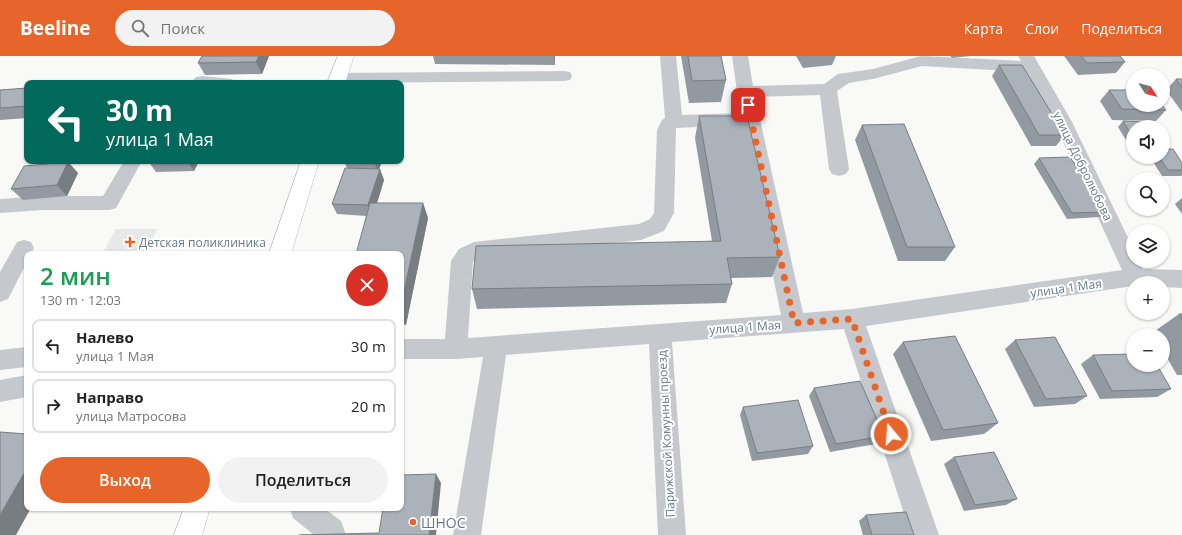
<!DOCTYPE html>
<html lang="ru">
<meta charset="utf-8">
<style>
:root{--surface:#fff;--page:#f2f2f2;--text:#222;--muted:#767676;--line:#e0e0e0;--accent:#e7642a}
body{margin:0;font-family:"Open Sans",sans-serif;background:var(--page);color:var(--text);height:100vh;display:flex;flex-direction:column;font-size:15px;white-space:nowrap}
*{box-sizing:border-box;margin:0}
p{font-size:13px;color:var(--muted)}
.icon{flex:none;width:22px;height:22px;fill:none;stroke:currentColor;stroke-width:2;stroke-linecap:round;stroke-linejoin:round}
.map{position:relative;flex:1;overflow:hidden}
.sheet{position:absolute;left:24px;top:195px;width:380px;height:260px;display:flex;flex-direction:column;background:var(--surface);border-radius:8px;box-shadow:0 1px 3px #0004}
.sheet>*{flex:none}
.hud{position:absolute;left:24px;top:24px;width:380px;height:84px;border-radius:8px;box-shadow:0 1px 3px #0004;background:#00695c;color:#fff;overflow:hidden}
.needle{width:26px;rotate:126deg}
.buttons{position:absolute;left:1126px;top:12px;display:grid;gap:8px}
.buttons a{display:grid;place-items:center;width:44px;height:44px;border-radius:50%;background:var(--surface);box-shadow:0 1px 3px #0004;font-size:20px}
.pin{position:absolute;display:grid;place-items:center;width:34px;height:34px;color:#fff;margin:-17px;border-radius:8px;box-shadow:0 2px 6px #0006}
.me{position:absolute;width:44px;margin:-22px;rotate:342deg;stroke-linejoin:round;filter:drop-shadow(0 0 3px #0008)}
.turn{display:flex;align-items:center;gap:14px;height:84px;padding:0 16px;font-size:18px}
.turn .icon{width:52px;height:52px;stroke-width:2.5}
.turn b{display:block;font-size:28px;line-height:34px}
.round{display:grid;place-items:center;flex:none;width:42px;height:42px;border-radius:21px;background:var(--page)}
.head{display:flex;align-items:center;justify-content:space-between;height:68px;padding:0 16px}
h1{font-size:24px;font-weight:600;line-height:30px;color:#1e9e55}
.primary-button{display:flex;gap:8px;margin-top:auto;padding:8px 16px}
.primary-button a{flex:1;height:46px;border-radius:24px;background:var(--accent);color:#fff;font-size:16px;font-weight:600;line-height:46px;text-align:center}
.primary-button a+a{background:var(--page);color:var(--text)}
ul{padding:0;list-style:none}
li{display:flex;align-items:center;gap:12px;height:54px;margin:0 8px 6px;padding:0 8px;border:2px solid var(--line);border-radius:8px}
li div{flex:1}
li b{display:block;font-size:15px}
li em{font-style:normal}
header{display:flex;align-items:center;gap:24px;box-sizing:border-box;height:56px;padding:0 20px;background:var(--accent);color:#fff}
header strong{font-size:19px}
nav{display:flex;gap:22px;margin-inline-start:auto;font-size:14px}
.search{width:280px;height:36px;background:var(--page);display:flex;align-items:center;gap:10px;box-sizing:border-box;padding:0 14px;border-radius:22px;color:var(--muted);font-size:15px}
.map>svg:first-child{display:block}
.built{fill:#e7e9e8}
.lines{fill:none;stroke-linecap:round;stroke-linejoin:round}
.major-casing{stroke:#b6babf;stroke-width:1}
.minor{fill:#c5c9cd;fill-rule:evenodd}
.major{fill:#fff;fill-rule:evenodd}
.wall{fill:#9399a0}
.shaded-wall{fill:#787d82}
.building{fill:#abb2ba;stroke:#787d82}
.route{stroke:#e7642a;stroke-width:7;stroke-dasharray:0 12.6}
.poi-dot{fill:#e7642a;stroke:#fff;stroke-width:1.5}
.labels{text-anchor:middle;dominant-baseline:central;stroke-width:4;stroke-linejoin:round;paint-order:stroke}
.street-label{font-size:12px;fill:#687889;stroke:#fff}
.poi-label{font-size:12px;fill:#687889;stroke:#fff;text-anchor:start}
.near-poi-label{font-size:14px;fill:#687889;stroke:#fff;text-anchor:start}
</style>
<header>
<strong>Beeline</strong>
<div class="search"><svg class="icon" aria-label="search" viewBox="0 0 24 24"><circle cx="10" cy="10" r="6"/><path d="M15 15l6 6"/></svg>Поиск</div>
<nav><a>Карта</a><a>Слои</a><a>Поделиться</a></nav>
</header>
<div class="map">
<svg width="1182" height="479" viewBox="0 0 1182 479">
<rect width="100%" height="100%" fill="#f9faf7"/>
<path class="built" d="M116,173H157L145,198H102Z"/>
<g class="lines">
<g class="major-casing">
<g id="major">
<path d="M338,0H354L345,27H327Z"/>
<path d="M301,105H319L291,198H269Z"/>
<path d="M184,452H210L202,479H174Z"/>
</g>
</g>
<g class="minor">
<path d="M660,0H676L682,59L740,57L732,0H748L753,30L824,28L838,18L873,13L921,0L1021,5L1018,0H1034L1072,66L1133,192V205H1139L1143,213L1182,214V232L1163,231V227H1133V230L866,270L939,479H911L844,273L672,286L686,479H658L649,288L506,299L481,479H453L483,301L456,303H401V283H445L451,205L459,193L474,186L639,168L650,163L654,157L657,74L662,64L665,62ZM922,10L1027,16L1054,66L1122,214L852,253L803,257L755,41L820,39L829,113L832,118L839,120L846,118L849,113L837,35L849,27L873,23ZM742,69L781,259L468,282L473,205L478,202L641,184L664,175L674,157L676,72Z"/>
<path d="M564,15L570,16L572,20L570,24L564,25L336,27L332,26L330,22L332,18L338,17Z"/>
<path d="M202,20L232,23L235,27H190L196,21Z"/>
<path d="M124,105H142L116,152L109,154H43L0,157V143L43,140H103Z"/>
<path d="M24,184L31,186L34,192L31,198H27V206L8,243L0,246V216L17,186Z"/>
<path d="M27,291V311L0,314V294Z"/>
<path d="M27,319V341L0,346V324Z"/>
<path d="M290,452H324L341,465L346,479H314L293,462Z"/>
</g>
<use href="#major" class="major"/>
</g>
<g class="wall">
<path d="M202,0H269L262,18L205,19L198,7Z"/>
<path d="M433,0H555V9L435,8Z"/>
<path d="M681,0H721L726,24L721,46L689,47Z"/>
<path d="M796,0H836L832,9L803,12Z"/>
<path d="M950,0H971L952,2Z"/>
<path d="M1064,0H1120L1125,6L1116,17L1078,19Z"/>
<path d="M999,9L1065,79L1056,90H1031L992,20Z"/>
<path d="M1176,23H1182V56L1166,34Z"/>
<path d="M27,32V62L0,64V34Z"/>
<path d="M1109,34L1166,54L1156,65L1112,64L1100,45Z"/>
<path d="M699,60L780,201L772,221L731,222L732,228L726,247L477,253L472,233L712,185L695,82Z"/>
<path d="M1123,65L1133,71V89H1129L1118,71Z"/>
<path d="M862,69L955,191L945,205H898L855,84Z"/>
<path d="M1150,101H1163L1182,107V119L1181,120H1162Z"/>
<path d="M1039,102L1105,156L1100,161L1067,163L1034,108Z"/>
<path d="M148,105H199L194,115L156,116Z"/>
<path d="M344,105H382L379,113L384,124L377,147H423L428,162L406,269H401V198L367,160L337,158L332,148L347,112Z"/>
<path d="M68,106L78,117L67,140L23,144L11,133Z"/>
<path d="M1182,142V158L1175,148Z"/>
<path d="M1179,258H1182V319H1177L1163,295V279H1154L1152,277Z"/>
<path d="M1015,284L1087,340L1075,348L1034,351L1005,293Z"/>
<path d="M903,286L998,367L984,378L931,385L893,298Z"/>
<path d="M1093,299L1171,333L1157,341L1100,343L1081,308Z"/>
<path d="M814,332L884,380L876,388L830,396L809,340Z"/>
<path d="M743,351L813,390L808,398L752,405L740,359Z"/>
<path d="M954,401L1017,443L1006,449L964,455L944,408Z"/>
<path d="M866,459L914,479H863L859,465Z"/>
</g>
<g class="shaded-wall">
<path d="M259,0H269L262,18L256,6Z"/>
<path d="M554,0H555V9Z"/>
<path d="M187,105H199L194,115Z"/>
<path d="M374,105H382L378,116Z"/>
<path d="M68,106L78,117L67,140L57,129Z"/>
<path d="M380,113L384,124L373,160L368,149Z"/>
<path d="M423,147L428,162L406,269L401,259V249Z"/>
<path d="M27,412V452H31L16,479H0V459Z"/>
<path d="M436,418L441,427L436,479H429Z"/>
</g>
<g class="building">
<path d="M202,0H259L256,6L198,7Z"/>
<path d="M688,0H721L726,24L692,25Z"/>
<path d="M1081,0H1120L1125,6L1087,7Z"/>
<path d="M999,9H1022L1065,79H1039Z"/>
<path d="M1176,23H1182V31Z"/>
<path d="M27,32V50L0,52V34Z"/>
<path d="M1109,34H1133V49H1162L1166,54L1122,53Z"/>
<path d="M699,60H747L780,201L727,202L732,228L472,233L476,190L721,185Z"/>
<path d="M1123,65L1146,66L1150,71H1133V81Z"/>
<path d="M904,68L955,191H907L862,69Z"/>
<path d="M1163,93H1173L1182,107V114H1168L1159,101H1163Z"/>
<path d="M1070,101L1105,156L1072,157L1039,102Z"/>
<path d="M68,106L57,129L11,133L24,110Z"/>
<path d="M345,112L380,113L368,149L332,148Z"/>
<path d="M370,147H423L401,249V198H356Z"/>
<path d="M1179,258H1182V264Z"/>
<path d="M955,280L998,367L943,374L903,286Z"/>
<path d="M1055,281L1087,340L1046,343L1015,284Z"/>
<path d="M1133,298V309H1157L1171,333L1112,335L1093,299Z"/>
<path d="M860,325L884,380L836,388L814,332Z"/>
<path d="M798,344L813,390L757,397L743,351Z"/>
<path d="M0,376L27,378V412L0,459Z"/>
<path d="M994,396L1017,443L975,449L954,401Z"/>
<path d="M436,418L429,479H299L379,477L383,452H401V419Z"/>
<path d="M906,456L914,479H872L866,459Z"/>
</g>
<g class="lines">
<path class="route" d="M748,49L794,267L852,263L891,378"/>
</g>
<g class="poi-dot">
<path d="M128 180h4v4h4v4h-4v4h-4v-4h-4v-4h4z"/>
<circle cx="413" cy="466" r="4"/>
</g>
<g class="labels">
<g class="street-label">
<text transform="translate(1083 110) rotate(64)">улица Добролюбова</text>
<text transform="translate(1066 232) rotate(-8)">улица 1 Мая</text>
<text transform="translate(745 271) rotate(-4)">улица 1 Мая</text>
<text transform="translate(666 378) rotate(-93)">Парижской Комунны проезд</text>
</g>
<g class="poi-label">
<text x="139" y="186">Детская поликлиника</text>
</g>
<g class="near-poi-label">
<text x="421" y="466">ШНОС</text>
</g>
</g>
</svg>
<div class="buttons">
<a><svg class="needle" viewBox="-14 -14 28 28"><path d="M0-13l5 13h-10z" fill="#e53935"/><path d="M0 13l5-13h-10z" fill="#767676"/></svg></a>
<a><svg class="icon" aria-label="sound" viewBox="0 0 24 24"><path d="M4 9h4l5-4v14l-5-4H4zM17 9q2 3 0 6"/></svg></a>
<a><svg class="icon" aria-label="search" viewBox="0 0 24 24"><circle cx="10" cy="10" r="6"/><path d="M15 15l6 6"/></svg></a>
<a><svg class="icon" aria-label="layers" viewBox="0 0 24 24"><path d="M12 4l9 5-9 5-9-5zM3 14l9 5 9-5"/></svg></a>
<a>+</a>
<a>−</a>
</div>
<div class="pin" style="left:748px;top:49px;background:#d93025"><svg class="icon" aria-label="arrive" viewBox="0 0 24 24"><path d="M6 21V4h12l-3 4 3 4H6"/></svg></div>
<svg class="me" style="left:891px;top:378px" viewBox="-20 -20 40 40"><circle r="17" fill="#e7642a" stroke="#fff" stroke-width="3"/><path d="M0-11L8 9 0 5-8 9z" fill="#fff"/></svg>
<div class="hud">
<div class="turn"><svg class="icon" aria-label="left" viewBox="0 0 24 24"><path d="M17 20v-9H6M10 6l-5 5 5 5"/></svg><div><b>30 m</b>улица 1 Мая</div></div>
</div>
<section class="sheet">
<div class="head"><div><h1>2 мин</h1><p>130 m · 12:03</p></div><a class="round" style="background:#d93025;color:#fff"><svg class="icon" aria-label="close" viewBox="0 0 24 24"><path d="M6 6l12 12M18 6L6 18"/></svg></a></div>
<ul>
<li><svg class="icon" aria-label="left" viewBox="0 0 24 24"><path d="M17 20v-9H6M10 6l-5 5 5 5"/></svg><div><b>Налево</b><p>улица 1 Мая</p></div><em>30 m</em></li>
<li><svg class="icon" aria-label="right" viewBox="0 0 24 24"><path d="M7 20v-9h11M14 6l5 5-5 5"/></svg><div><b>Направо</b><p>улица Матросова</p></div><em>20 m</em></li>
</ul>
<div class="primary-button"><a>Выход</a><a>Поделиться</a></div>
</section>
</div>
